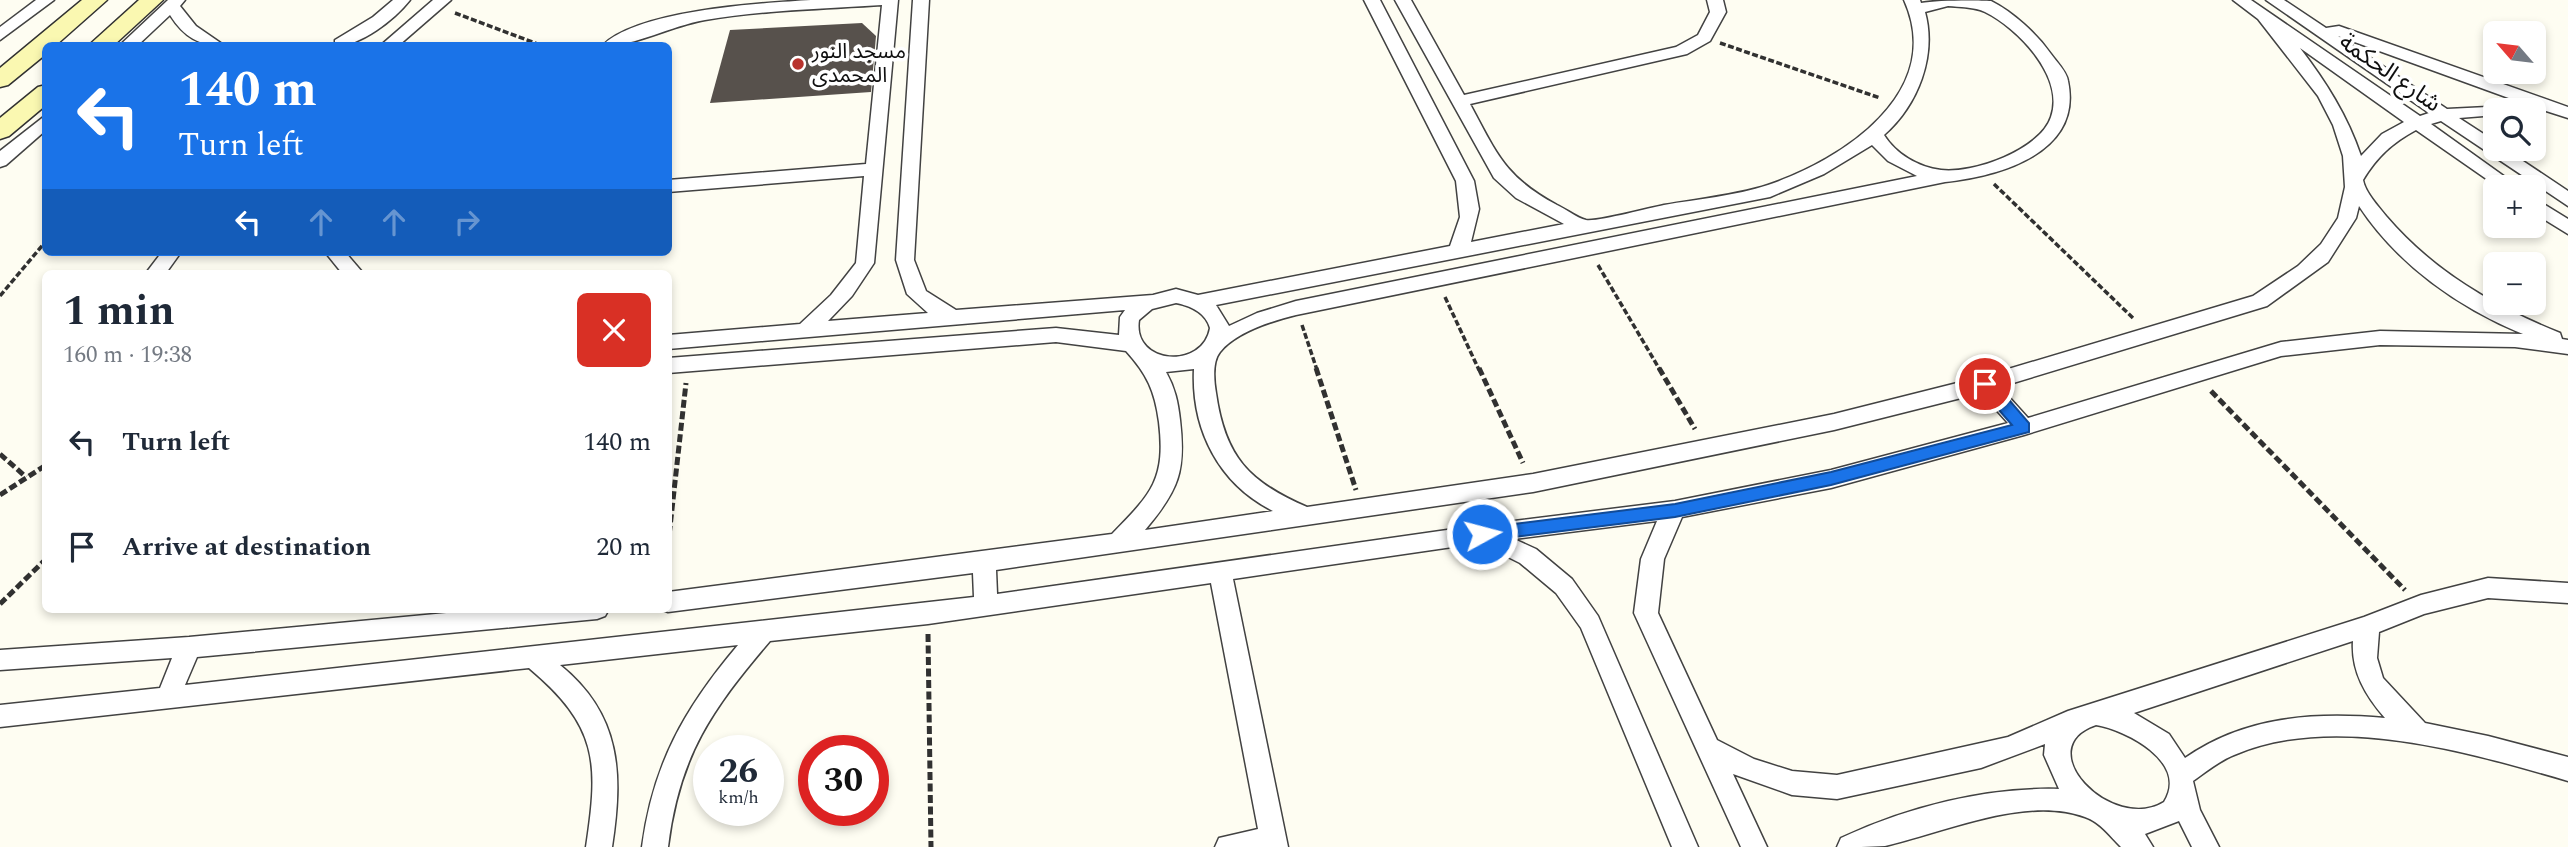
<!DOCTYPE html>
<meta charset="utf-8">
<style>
:root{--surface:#fff;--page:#f2f2f3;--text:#1f2937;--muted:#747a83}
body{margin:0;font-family:Spectral,"Noto Sans Arabic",serif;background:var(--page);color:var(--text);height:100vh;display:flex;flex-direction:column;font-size:26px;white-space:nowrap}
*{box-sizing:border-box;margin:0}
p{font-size:23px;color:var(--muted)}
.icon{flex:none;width:38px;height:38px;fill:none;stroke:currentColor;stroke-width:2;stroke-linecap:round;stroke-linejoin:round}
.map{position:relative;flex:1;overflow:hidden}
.sheet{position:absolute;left:42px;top:270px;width:630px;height:343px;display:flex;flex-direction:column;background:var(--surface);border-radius:10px;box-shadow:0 4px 10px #0003}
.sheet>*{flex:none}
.guide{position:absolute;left:42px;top:42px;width:630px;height:214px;border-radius:10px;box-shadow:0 4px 10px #0003;background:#1a73e8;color:#fff;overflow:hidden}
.needle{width:46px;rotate:298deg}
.tools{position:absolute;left:2483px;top:21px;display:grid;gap:14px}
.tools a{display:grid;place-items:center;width:63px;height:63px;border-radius:10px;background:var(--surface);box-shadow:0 4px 10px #0003;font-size:35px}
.speed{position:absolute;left:693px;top:735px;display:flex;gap:14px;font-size:35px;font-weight:700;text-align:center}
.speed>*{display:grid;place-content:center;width:91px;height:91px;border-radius:50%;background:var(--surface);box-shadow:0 4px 10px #0003;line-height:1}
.speed small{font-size:18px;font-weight:400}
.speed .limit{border:10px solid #d22;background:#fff;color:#111}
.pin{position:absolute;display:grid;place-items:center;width:60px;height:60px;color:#fff;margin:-30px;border:4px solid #fff;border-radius:50%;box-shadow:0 2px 7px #0007}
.me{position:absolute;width:77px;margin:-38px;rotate:83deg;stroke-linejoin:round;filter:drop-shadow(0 0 5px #0008)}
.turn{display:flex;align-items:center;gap:24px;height:147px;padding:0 21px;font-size:32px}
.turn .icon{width:91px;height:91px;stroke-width:2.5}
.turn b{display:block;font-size:49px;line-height:60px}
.lanes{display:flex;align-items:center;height:66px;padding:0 21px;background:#0003;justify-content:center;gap:35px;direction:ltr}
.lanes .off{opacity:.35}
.round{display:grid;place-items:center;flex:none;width:74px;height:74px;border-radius:10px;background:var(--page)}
.summary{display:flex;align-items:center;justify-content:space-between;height:119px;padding:0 21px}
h1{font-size:42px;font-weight:700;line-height:52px}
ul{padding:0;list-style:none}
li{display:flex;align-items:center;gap:21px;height:105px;padding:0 21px}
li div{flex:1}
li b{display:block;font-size:26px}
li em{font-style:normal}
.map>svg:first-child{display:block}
.building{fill:#57514c}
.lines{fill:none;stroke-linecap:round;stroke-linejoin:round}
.street-casing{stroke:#424242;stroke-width:3}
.secondary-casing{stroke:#313131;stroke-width:3}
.path-far1{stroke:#313131;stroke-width:3.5;stroke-dasharray:6 2.5;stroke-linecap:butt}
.path{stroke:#313131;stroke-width:5;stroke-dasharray:8 3.5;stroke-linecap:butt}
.street{fill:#fff;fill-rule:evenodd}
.secondary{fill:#faf8b1;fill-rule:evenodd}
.route{fill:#1a73e8;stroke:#114b97;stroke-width:2}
.poi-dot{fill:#b8332e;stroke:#fff;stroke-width:2.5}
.labels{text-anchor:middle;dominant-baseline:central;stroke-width:7;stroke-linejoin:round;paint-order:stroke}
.far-poi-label{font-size:21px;fill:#0f0f0f;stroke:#fff;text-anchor:start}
.street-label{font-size:24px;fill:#0f0f0f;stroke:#fff}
</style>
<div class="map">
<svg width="2568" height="847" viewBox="0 0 2568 847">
<rect width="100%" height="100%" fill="#fefdf2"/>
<path class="building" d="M862,23L876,36L871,92L710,103L730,30Z"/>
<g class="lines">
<g class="street-casing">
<g id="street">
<path d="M36,0H54L0,40V27Z"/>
<path d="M168,0H185L180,6L196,26L225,46C199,46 184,37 170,15L137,46H119Z"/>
<path d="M393,0H410C394,20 361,46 335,46V40L373,17Z"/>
<path d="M433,0H451L398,46H380Z"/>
<path d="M811,0H898L874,263L852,296L828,321L928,313L907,294L896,260L913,0H929L914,260L926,291L956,310L1153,295L1176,289L1198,295L1450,246L1460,217L1456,181L1364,0H1380L1474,181L1479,209L1471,242L1564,224L1516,198L1494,178L1395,0H1411L1464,95L1676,47L1698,35L1710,12L1707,0H1723L1726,12L1710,41L1687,54L1470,104C1497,154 1505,177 1557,205C1566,209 1577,218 1586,220C1598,222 1648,208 1664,205C1697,199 1735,196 1768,185C1842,160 1946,93 1904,0H1920L1921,3C1935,0 1979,0 1991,1C2013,12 2037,34 2051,54C2056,61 2067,72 2068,81C2083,153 2000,176 1945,182L1296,315C1272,321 1236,332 1220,352C1212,362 1214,381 1216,393C1225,457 1249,482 1307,507L1533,474L1834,414L1985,376L2253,296L2298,266L2321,244L2338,218L2345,187L2343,156L2333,125L2318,96L2258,19L2233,0H2251L2420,116L2429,113L2266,0H2284L2326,28L2339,26L2568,107V118L2543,110L2535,115L2534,110H2496V115L2459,118L2496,142V149H2505L2568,191V206L2441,121L2431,124L2519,187H2498L2416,130C2392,143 2377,157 2363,180C2365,192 2378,206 2386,216C2433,271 2493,306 2560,333L2562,339L2568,340V354L2515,347L2380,345L2281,356L2024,435L1831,488L1682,517L1664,559L1658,613L1717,740L1754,759L1792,771L1837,775L2008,737L2068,711L2364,617L2421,595L2488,578L2568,583V603L2488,598L2424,614L2379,632L2377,658L2383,678L2425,723L2488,736L2568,757V781C2469,752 2333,712 2234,755C2219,761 2206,772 2193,781L2200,810L2219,847H2192L2179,821L2145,834L2153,847H2121C2110,836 2100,822 2085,817C2025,795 1943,833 1885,846C1870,847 1852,847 1837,847L1841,838C1907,807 1986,787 2059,789L2044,755L2045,744L1981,768L1837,799L1792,795L1733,774L1767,847H1741L1634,613L1641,559L1657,521L1514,539L1536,549L1572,579L1598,616L1698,847H1672L1581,628L1556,593L1520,563L1480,543L1233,579L1288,847H1215L1219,838L1258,829L1211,583L928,624L770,641C712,709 679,756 668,847H642C653,764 684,709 738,645L560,665C622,715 623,775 612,847H586C599,762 598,726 529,668L0,727V705L160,688L172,658L0,670V650L189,637L489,609H609L605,616L597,619L197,657L185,685L974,597L973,573L668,612L660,609H668V592L1112,534C1151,494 1166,480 1159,422C1155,391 1147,374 1126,351L1056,342L668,373V358L1056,328L1119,335L1120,317L1125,310L668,349V335L800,324L831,295L856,263L864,176L668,192V180L866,164L882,5C823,9 763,10 705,20C670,26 637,46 602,46C637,10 762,3 811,0ZM1948,6C1959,7 1975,7 1985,12C2018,28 2065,77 2051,117C2040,150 1973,174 1941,170C1918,167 1896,154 1884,135C1918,105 1937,56 1925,12ZM2338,36L2528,105L2447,109ZM2300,48L2404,122L2382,134L2361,156C2347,115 2326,82 2300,48ZM1872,145L1888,161L1917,176L1296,301L1257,313L1229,326L1216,305L1770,197L1824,174ZM2359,206C2397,264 2459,308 2523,334L2380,331L2281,342L2028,418L2000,387L2267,306L2328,262L2356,218ZM1176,303C1191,306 1206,313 1210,328C1203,370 1132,365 1139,320L1152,309ZM1194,369C1191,430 1219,484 1273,511L1145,530C1179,490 1186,471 1180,420C1178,402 1175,388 1166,372ZM1981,393L2008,423L1831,470L1675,501L1482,525L997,594L996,570L1533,492L1834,430ZM2353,641C2351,672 2366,696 2385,718C2314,712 2245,716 2185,758L2169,734L2134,713ZM2096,725C2126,730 2189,762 2164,802C2112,834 2028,748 2096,725Z"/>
<path d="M46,115V130L6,165L0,167V151Z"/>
<path d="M2534,198L2568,219V234L2534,213Z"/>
<path d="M162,252H181L166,273H146Z"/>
<path d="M325,252H345L363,273H342Z"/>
</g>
</g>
<g class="secondary-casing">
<g id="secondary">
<path d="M82,0H107L55,46H46V54L8,85L0,87V68Z"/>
<path d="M139,0H163L113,46H88Z"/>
<path d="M46,85V105L9,136L0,139V118L38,87Z"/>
</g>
</g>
<g class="path-far1">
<path d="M455,13L543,46"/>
<path d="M1720,43L1880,98"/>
<path d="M1994,184L2134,319"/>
<path d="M1598,265L1660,370"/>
<path d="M0,296L46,241"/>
<path d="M1445,297L1479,370"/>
<path d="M1302,325L1317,370"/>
</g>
<g class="path">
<path d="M1316,368L1356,490"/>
<path d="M1479,368L1523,463"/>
<path d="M1659,368L1695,429"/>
<path d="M2211,391L2405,590"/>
<path d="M0,454L26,477"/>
<path d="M0,495L46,465"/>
<path d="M668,545L686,383"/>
<path d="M0,604L46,559"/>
<path d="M928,634L931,847"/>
</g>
<use href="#street" class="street"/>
<use href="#secondary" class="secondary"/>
</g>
<path class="route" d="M1985,378L1991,379L2029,423V432L1831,485L1675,517L1482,541L1474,534L1482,528L1675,504L1831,472L2012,425L1980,388V379Z"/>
<circle class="poi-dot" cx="798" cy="64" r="7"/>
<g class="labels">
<g class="far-poi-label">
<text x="812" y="52">مسجد النور<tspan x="812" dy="24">المحمدى</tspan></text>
</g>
<g class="street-label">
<text transform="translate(2390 73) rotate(35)">شارع الحكمة</text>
</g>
</g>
</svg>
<div class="tools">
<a><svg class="needle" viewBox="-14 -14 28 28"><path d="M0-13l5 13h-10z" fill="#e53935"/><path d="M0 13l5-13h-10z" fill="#747a83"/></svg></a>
<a><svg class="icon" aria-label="search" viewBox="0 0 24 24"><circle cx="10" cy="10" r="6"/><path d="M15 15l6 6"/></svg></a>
<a>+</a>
<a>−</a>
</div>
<div class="speed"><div>26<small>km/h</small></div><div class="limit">30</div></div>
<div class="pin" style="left:1985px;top:384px;background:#d93025"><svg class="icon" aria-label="arrive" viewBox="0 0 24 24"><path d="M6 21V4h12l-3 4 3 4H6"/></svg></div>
<svg class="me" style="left:1482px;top:534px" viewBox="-20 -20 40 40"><circle r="17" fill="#1a73e8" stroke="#fff" stroke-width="3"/><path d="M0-11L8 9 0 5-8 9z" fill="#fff"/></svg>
<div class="guide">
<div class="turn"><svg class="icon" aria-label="left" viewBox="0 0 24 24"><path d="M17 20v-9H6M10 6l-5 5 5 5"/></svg><div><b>140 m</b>Turn left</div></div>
<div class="lanes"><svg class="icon" aria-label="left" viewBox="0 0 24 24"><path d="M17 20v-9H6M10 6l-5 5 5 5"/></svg><svg class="icon off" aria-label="ahead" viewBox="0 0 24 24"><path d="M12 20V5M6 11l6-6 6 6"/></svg><svg class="icon off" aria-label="ahead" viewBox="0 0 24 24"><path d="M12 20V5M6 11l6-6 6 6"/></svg><svg class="icon off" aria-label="right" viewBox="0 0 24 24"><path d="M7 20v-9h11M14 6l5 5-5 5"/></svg></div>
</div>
<section class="sheet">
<div class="summary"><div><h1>1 min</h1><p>160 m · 19:38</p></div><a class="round" style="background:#d93025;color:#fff"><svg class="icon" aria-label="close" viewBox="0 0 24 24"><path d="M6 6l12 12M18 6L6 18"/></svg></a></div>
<ul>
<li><svg class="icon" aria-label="left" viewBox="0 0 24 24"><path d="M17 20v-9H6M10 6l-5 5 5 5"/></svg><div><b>Turn left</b></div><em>140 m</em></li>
<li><svg class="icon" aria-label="arrive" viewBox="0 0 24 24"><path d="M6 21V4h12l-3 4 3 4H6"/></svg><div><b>Arrive at destination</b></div><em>20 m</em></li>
</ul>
</section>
</div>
